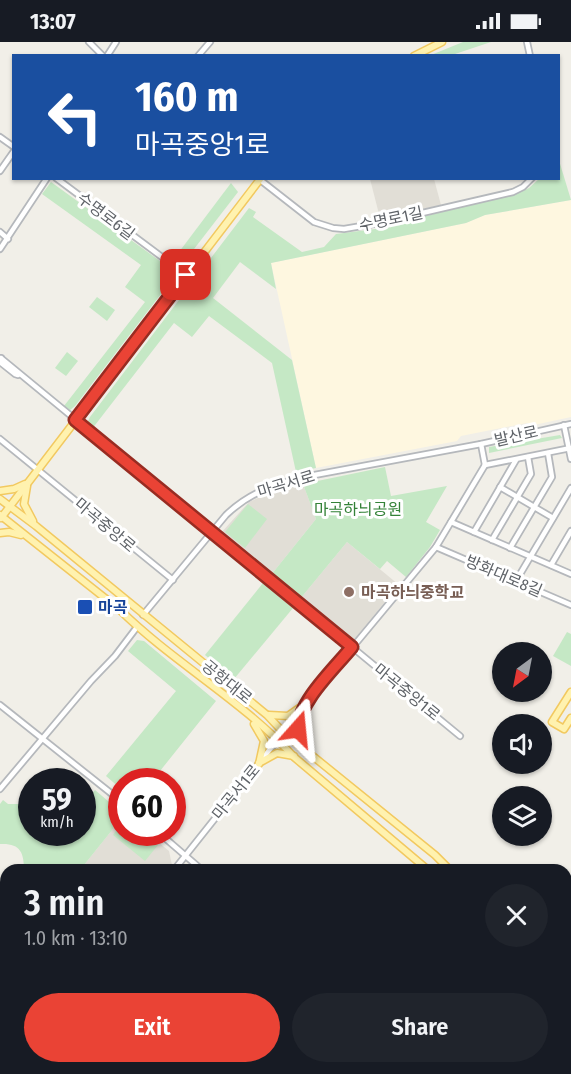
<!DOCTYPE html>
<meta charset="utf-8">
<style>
:root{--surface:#171b24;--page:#20242c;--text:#f1f3f6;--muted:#9ea1a6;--accent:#ea4335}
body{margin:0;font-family:"Fira Sans Condensed","Noto Sans KR",sans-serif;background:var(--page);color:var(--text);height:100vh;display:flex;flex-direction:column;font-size:22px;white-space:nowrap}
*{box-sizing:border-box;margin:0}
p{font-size:20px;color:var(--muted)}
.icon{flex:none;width:33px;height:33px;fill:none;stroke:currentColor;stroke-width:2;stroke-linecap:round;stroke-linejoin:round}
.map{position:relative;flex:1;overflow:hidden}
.details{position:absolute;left:0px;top:822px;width:572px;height:210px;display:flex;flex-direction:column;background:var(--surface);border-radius:18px 18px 0 0;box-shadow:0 2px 4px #0004}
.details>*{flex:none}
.guide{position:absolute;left:12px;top:12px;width:548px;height:126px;border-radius:0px;box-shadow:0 2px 4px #0004;background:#1a4fa0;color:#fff;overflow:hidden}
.needle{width:39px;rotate:212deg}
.fabs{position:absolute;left:492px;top:600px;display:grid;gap:12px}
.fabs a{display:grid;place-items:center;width:60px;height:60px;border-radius:50%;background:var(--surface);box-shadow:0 2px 4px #0004;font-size:30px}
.speed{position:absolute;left:18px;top:726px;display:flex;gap:12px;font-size:30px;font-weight:700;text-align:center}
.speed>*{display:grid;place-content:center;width:78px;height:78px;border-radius:50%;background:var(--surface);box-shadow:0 2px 4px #0004;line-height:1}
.speed small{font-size:15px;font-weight:400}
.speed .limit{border:9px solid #d22;background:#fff;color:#111}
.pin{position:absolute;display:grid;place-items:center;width:51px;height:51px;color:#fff;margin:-26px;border-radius:12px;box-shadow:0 3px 9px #0006}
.me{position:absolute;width:66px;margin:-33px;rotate:18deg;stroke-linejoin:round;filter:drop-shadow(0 0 4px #0008)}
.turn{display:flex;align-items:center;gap:21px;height:126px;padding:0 24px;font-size:27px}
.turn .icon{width:78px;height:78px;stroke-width:2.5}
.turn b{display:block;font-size:42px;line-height:51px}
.round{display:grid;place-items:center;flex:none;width:63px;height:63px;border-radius:32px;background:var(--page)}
.overview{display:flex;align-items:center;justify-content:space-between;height:102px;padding:0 24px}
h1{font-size:36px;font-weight:600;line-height:45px}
.cta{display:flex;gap:12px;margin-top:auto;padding:12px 24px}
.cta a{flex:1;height:69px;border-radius:36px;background:var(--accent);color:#fff;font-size:24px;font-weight:600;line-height:69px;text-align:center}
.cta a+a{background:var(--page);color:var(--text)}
.status{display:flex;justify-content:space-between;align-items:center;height:42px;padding:0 30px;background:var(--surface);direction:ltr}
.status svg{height:16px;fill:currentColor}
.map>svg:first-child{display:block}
.commercial{fill:#fef7e0}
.education{fill:#e1ded6}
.green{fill:#c5e8c5}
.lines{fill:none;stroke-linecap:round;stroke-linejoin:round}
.minor-casing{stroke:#b5b8bc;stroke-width:8}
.major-casing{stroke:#f2c960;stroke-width:9}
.minor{stroke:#fff;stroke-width:4.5}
.major{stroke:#fff2af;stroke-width:6}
.route-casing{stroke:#982c22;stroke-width:15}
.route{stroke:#ea4335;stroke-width:10}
.education-dot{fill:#8d6e63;stroke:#fff;stroke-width:2}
.transit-dot{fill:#1a4fb4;stroke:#fff;stroke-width:2}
.labels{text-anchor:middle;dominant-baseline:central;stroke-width:6;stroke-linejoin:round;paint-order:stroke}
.street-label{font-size:16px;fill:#5f6368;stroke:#fff}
.park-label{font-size:16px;fill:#348238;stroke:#fff}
.education-label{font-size:16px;font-weight:bold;fill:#785e54;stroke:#fff;text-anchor:start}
.transit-label{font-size:16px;font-weight:bold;fill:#164399;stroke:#fff;text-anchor:start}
</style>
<div class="status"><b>13:07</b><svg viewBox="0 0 49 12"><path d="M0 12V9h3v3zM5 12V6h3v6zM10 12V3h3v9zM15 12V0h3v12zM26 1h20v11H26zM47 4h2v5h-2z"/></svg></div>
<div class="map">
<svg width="571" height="1032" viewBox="0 0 571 1032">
<rect width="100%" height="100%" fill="#f1efe8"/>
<path class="commercial" d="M571,158V375L534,383L527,381L461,394L457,399L316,426L271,221L466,181L485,173Z"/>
<g class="education">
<path d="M370,137H434L441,163L380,176Z"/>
<path d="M303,442L316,477L271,533L220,492L249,460L267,452Z"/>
<path d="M347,500L399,543L352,600L300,557Z"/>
<path d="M121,777L122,790L147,791L169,809L172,823L168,828H91L84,823Z"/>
</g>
<g class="green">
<path d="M463,0H491L452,13H431Z"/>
<path d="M558,115L571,158L485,173L466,181L271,221L276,247L240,220L213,256L292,318L316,426L296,430L272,321L209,274L192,295L174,281L92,387L87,381L90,375L249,166L256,170L253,175L302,210L324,205L336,192L375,187L520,150L529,146L539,137L558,136Z"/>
<path d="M51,140L171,227L174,235L75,364L70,368L64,364L145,260L125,245L141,223L42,152Z"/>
<path d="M231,141L238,150L184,220L180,221L173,218Z"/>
<path d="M97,255L115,268L107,279L89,265Z"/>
<path d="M67,310L78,319L66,334L55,326Z"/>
<path d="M560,393L562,396L489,411V405Z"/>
<path d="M385,425L391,454L447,444L426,480L440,488L430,505L406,535L387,519L380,527L347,500L300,557L271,533L316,477L303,442Z"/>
<path d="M248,462L267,477L245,506L225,490Z"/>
<path d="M263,541L293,566L234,637L205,613Z"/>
<path d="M567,590L571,592V624L553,614Z"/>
<path d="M137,598L144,599L216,659L152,739L122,740L121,747L106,734L176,649L128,609Z"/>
<path d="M95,748L121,770V777L84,823H42V828H24C24,810 20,801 0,802V762L3,758L8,762H31L32,790H82L83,762Z"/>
<path d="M121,782L122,790L143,791L158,803L145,819L113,793Z"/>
<path d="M0,974H6V1026H26L21,1032H0Z"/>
</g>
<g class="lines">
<g class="minor-casing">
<g id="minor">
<path d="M89,0L103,14"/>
<path d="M527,0L530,14"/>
<path d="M107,14L116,0"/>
<path d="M198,14L210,0"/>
<path d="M0,95L14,105"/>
<path d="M0,129L14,109"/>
<path d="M56,136L186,233"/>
<path d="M259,137L314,180L333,186L344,187L379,181L513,150L523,145L532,136"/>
<path d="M0,190L8,197"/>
<path d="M0,207L47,136"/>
<path d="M1,316L0,320L15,332L18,333"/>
<path d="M2,317L460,694"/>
<path d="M564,383L571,417"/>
<path d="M0,397L173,538"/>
<path d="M481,402L485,423"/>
<path d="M485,423L571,406"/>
<path d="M500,445L553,476"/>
<path d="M451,480L571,532"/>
<path d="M474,490L516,418"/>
<path d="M492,498L531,432L528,415"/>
<path d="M436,505L571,563"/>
<path d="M510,506L552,435L548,411"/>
<path d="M551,523L571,489"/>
<path d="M516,539L571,446"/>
<path d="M143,573L226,473C250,450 277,441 309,434L481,402L571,382"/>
<path d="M307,660L436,505L485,423"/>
<path d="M0,663L122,760"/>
<path d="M0,747L91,639L115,614L137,585"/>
<path d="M158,790L202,828"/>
<path d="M174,828L302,667"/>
<path d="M566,970L571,969"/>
<path d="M191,1026L201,1032"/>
<path d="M448,1026L460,1032"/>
<path d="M556,1026L557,1032"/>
<path d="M154,1032L155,1026"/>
<path d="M419,1032L422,1026"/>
<path d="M468,1032L470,1026"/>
<path d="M569,1032L571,1027V1009"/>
</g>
</g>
<g class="major-casing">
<g id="major">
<path d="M414,14L442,0"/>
<path d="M27,444L24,462L33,479"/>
<path d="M0,449L14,447L25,442"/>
<path d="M0,457L36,484L267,673L283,690L435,813L450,828"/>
<path d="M0,473L120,568C174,621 243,659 294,715L428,828"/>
<path d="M1,476L261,136"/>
<path d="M0,491L9,490L21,493"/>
<path d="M571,650L552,680L564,687L571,676"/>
<path d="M307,659C297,681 295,687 309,708"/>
<path d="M269,673L288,674L305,662"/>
<path d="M254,682L264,699L259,722"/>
<path d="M259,721L277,711L294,714"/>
<path d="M566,925L571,929"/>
<path d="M566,937L571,942"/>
<path d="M321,1032L325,1026"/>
<path d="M337,1032L340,1026"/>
</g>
</g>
<use href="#minor" class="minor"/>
<use href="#major" class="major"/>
</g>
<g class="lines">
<g class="route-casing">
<path id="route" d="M186,233L75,378L352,605C334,627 299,659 298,687"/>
</g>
<use href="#route" class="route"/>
</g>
<circle class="education-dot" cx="349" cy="550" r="6"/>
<rect class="transit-dot" x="77" y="557" width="16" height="16" rx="3"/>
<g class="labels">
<g class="street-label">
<text transform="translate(106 174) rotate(37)">수명로6길</text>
<text transform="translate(391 177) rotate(-12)">수명로1길</text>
<text transform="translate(516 394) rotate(-13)">발산로</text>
<text transform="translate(286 442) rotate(-17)">마곡서로</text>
<text transform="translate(105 483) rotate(40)">마곡중앙로</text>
<text transform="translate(504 534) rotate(23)">방화대로8길</text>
<text transform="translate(227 640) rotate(39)">공항대로</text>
<text transform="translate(407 650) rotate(39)">마곡중앙1로</text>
<text transform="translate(236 750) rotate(-51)">마곡서1로</text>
</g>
<g class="park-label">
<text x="358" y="467">마곡하늬공원</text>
</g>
<g class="education-label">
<text x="361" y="550">마곡하늬중학교</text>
</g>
<g class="transit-label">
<text x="98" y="565">마곡</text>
</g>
</g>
</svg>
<div class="fabs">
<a><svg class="needle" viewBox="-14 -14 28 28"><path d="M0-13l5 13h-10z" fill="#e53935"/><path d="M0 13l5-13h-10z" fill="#9ea1a6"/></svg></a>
<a><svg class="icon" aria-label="sound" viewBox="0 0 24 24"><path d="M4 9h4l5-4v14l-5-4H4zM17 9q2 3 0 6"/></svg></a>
<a><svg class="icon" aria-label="layers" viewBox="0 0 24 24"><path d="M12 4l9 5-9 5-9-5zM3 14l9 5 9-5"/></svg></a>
</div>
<div class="speed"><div>59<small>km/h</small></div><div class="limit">60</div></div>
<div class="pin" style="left:186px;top:233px;background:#d93025"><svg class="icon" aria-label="arrive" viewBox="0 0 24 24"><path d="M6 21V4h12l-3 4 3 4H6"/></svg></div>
<svg class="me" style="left:298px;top:687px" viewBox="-20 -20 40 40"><path d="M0-17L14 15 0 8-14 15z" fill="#ea4335" stroke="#fff" stroke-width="4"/></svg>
<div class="guide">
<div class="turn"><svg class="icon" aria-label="left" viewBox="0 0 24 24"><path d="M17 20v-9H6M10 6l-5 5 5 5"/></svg><div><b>160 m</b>마곡중앙1로</div></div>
</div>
<section class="details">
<div class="overview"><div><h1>3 min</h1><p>1.0 km · 13:10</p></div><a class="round"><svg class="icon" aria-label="close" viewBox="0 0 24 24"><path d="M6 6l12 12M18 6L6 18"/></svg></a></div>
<div class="cta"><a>Exit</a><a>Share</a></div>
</section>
</div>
